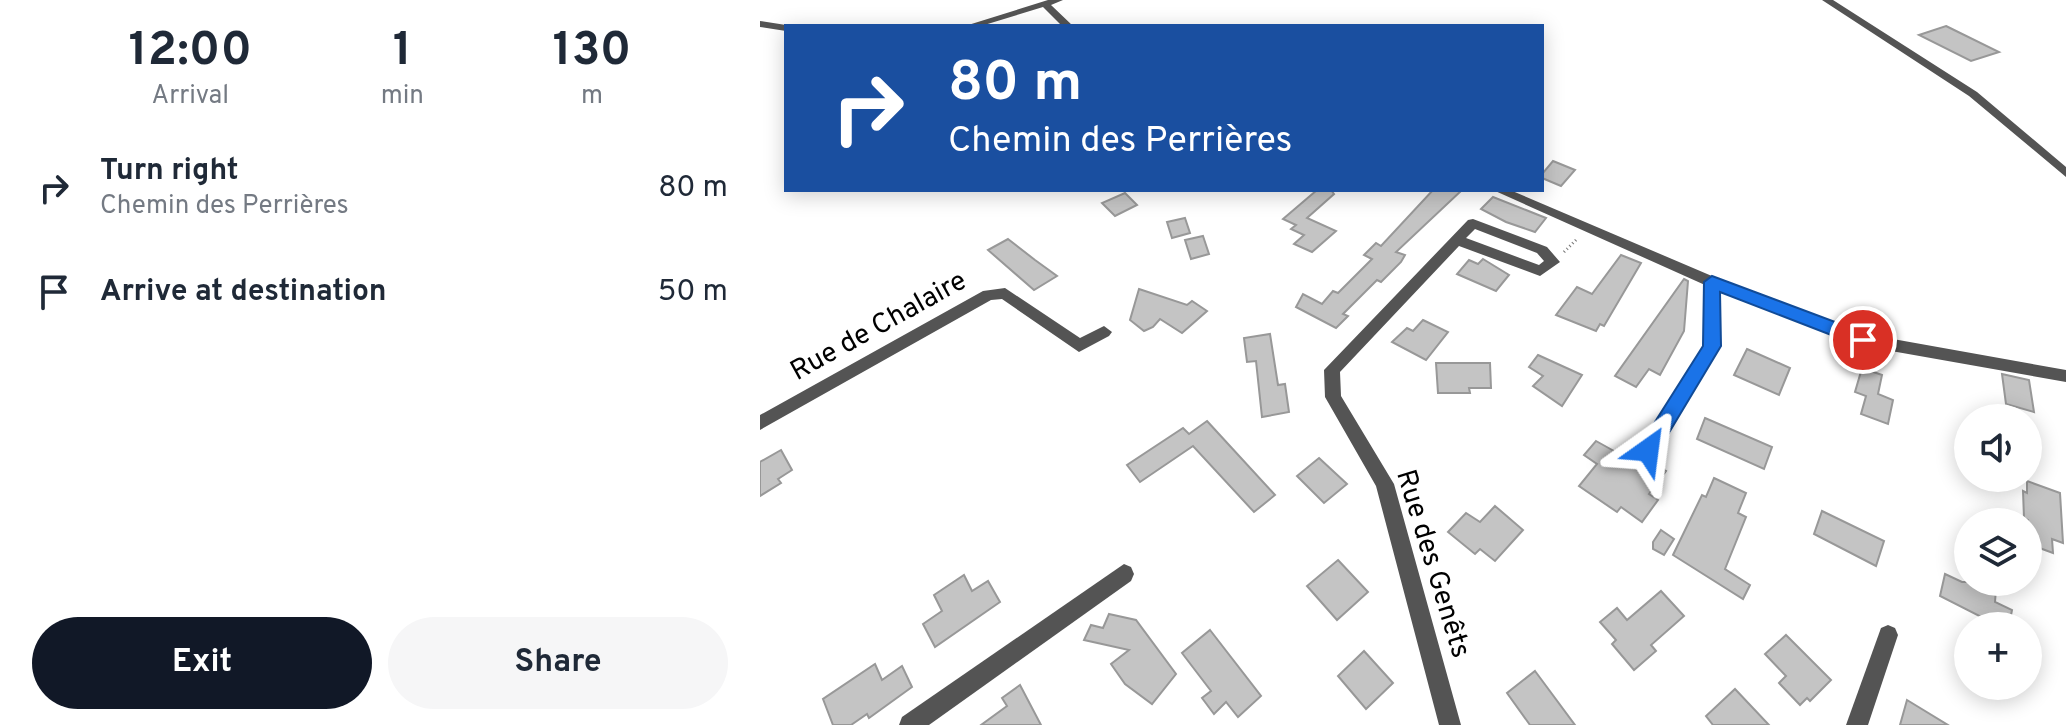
<!DOCTYPE html>
<meta charset="utf-8">
<style>
:root{--surface:#fff;--page:#f6f6f7;--text:#1f2937;--muted:#747a83;--accent:#111827}
body{margin:0;font-family:Overpass,sans-serif;background:var(--page);color:var(--text);height:100vh;display:flex;flex-direction:column;font-size:30px;white-space:nowrap}
*{box-sizing:border-box;margin:0}
p{font-size:26px;color:var(--muted)}
.icon{flex:none;width:44px;height:44px;fill:none;stroke:currentColor;stroke-width:2;stroke-linecap:round;stroke-linejoin:round}
.map{position:relative;flex:1;overflow:hidden}
.sheet{display:flex;flex-direction:column;background:var(--surface);width:760px}
.sheet>*{flex:none}
.top-card{position:absolute;left:24px;top:24px;width:760px;height:168px;border-radius:0px;box-shadow:0 4px 20px #0003;background:#1a4fa0;color:#fff;overflow:hidden}
.buttons{position:absolute;left:1194px;top:404px;display:grid;gap:16px}
.buttons a{display:grid;place-items:center;width:88px;height:88px;border-radius:50%;background:var(--surface);box-shadow:0 4px 20px #0003;font-size:40px}
.pin{position:absolute;display:grid;place-items:center;width:68px;height:68px;color:#fff;margin:-34px;border:4px solid #fff;border-radius:50%;box-shadow:0 2px 8px #0007}
.me{position:absolute;width:88px;margin:-44px;rotate:31deg;stroke-linejoin:round;filter:drop-shadow(0 0 6px #0008)}
.turn{display:flex;align-items:center;gap:28px;height:168px;padding:0 32px;font-size:36px}
.turn .icon{width:104px;height:104px;stroke-width:2.5}
.turn b{display:block;font-size:56px;line-height:68px}
.eta{display:flex;justify-content:space-evenly;align-items:center;height:136px;text-align:center}
.eta b{font-size:48px;font-weight:700;line-height:56px}
.action{display:flex;gap:16px;margin-top:auto;padding:16px 32px}
.action a{flex:1;height:92px;border-radius:48px;background:var(--accent);color:#fff;font-size:32px;font-weight:700;line-height:92px;text-align:center}
.action a+a{background:var(--page);color:var(--text)}
ul{padding:0;list-style:none}
li{display:flex;align-items:center;gap:24px;height:104px;padding:0 32px}
li div{flex:1}
li b{display:block;font-size:30px}
li em{font-style:normal}
main{display:flex;flex:1;min-height:0}
.map>svg:first-child{display:block}
.building{fill:#c4c4c4;stroke:#989898;stroke-width:2}
.lines{fill:none;stroke-linecap:round;stroke-linejoin:round}
.path{stroke:#767676;stroke-width:3;stroke-dasharray:1 3;stroke-linecap:butt}
.street{fill:#545454;fill-rule:evenodd}
.route{fill:#1a73e8;stroke:#114b97;stroke-width:2}
.labels{text-anchor:middle;dominant-baseline:central;stroke-width:6;stroke-linejoin:round;paint-order:stroke}
.street-label{font-size:28px;fill:#000;stroke:#fff}
</style>
<main>
<section class="sheet">
<div class="eta">
<div><b>12:00</b><p>Arrival</p></div>
<div><b>1</b><p>min</p></div>
<div><b>130</b><p>m</p></div>
</div>
<ul>
<li><svg class="icon" aria-label="right" viewBox="0 0 24 24"><path d="M7 20v-9h11M14 6l5 5-5 5"/></svg><div><b>Turn right</b><p>Chemin des Perrières</p></div><em>80 m</em></li>
<li><svg class="icon" aria-label="arrive" viewBox="0 0 24 24"><path d="M6 21V4h12l-3 4 3 4H6"/></svg><div><b>Arrive at destination</b></div><em>50 m</em></li>
</ul>
<div class="action"><a>Exit</a><a>Share</a></div>
</section>
<div class="map">
<svg width="1306" height="725" viewBox="0 0 1306 725">
<rect width="100%" height="100%" fill="#fff"/>
<g class="building">
<path d="M1186,26L1239,52L1211,61L1159,35Z"/>
<path d="M793,161L815,170L801,186L782,178V174Z"/>
<path d="M557,190H571L574,194L547,218L576,231L552,252L534,244L544,235L531,229L536,225L523,219Z"/>
<path d="M673,190H702L636,252L645,255L641,262L621,282L617,280L583,314L588,316L576,328L536,307L543,294L562,304L573,291L578,293L612,259L604,255L616,243L621,246Z"/>
<path d="M365,193L377,205L355,216L342,203Z"/>
<path d="M733,197L766,210L786,218L775,232L746,222L721,209Z"/>
<path d="M425,218L430,233L412,238L407,222Z"/>
<path d="M443,236L449,254L431,259L425,240Z"/>
<path d="M248,239L275,260L297,276L274,290L228,250Z"/>
<path d="M861,255L881,263L844,326L840,324L836,331L796,315L817,287L832,294Z"/>
<path d="M723,259L749,275L736,291L697,274L709,260L718,264Z"/>
<path d="M924,279L928,281L924,331L900,375L889,369L876,387L855,376Z"/>
<path d="M379,289L427,305L432,301L447,311L422,333L400,319L393,327L384,331L370,320Z"/>
<path d="M663,320L688,332L666,360L632,342L647,328L653,331Z"/>
<path d="M510,334L518,385L525,384L529,412L502,417L496,361L487,362L484,338Z"/>
<path d="M987,349L1030,368L1019,395L974,375Z"/>
<path d="M778,355L822,375L802,406L773,386L783,376L769,367Z"/>
<path d="M676,363H730L731,388H709L710,393H678Z"/>
<path d="M1102,368L1122,375L1118,394L1133,400L1128,424L1101,414L1106,396L1095,392Z"/>
<path d="M1242,374L1269,380L1274,412L1246,404Z"/>
<path d="M945,418L1012,447L1004,469L937,439Z"/>
<path d="M447,421L515,495L494,512L433,446L380,482L367,465L423,428L429,434Z"/>
<path d="M836,441L881,466L885,460H890L906,471L889,494L898,500L882,522L861,507L857,512L819,486L837,464L824,455Z"/>
<path d="M21,450L32,470L18,479L21,483L0,496V462Z"/>
<path d="M559,458L587,484L564,503L537,476Z"/>
<path d="M954,478L986,493L978,513L986,517L965,569L990,585L983,599L913,555L942,495L946,497Z"/>
<path d="M1267,481L1300,493L1303,543L1292,539L1293,553L1274,546V532L1268,530V520L1264,518L1263,491L1267,493Z"/>
<path d="M735,506L763,530L735,561L720,549L715,554L688,532L706,513L720,522Z"/>
<path d="M1062,511L1124,541L1116,566L1054,534Z"/>
<path d="M901,530L914,539L904,555L893,549V542Z"/>
<path d="M578,560L608,592L577,620L547,586Z"/>
<path d="M1185,574L1202,582H1222L1236,589L1235,602L1252,610L1249,626H1239L1180,596Z"/>
<path d="M204,575L212,591L228,581L240,602L175,647L163,624L182,611L174,595Z"/>
<path d="M901,591L924,616L891,645L896,651L874,670L852,644L856,640L840,622L857,608L867,620Z"/>
<path d="M349,614L376,620L416,674L392,704L365,684L351,664L369,650L324,640L331,625L343,628Z"/>
<path d="M450,630L501,696L478,717L466,702L454,714L442,698L451,691L422,653Z"/>
<path d="M1026,635L1071,680L1050,701L1047,698L1040,705L1019,683L1026,676L1005,654Z"/>
<path d="M604,651L633,683L606,709L578,676Z"/>
<path d="M115,664L122,680L142,666L152,687L109,718L107,714L91,725H73L63,699Z"/>
<path d="M775,671L815,725H770L747,693Z"/>
<path d="M260,685L281,725H221L247,706L242,698Z"/>
<path d="M975,689L1009,725H953L946,716Z"/>
<path d="M1147,700L1188,725H1140Z"/>
</g>
<g class="lines">
<path class="path" d="M804,252L817,239"/>
<g class="street">
<path d="M288,0H303L291,5L313,26H302L283,7L221,26H205Z"/>
<path d="M1062,0H1073L1217,92L1306,167V177L1209,96Z"/>
<path d="M0,21L26,25L30,26H26V31L0,27Z"/>
<path d="M733,190H750L973,285L1105,334L1306,370V382L1103,346L959,291L960,346L894,455L888,458L882,455L879,450L882,445L944,345L945,285Z"/>
<path d="M713,219L787,247L800,262L780,276L699,246L580,372L581,396L634,484L701,725H679L616,486L565,397L564,370L708,220ZM715,229L777,253L784,261L779,265L706,238Z"/>
<path d="M245,288L320,338L344,326L352,332L349,336L319,352L242,299L231,300L0,430V415L223,291Z"/>
<path d="M364,564L371,567L374,574L371,581L169,725H139L142,717Z"/>
<path d="M1128,625L1135,628L1138,635L1108,725H1086L1121,628Z"/>
</g>
</g>
<path class="route" d="M952,276L1110,335L1112,340L1110,345H1097L960,292L961,346L895,456L888,459L881,456L878,450L881,444L943,346L944,282Z"/>
<g class="labels">
<g class="street-label">
<text transform="translate(119 327) rotate(-29)">Rue de Chalaire</text>
<text transform="translate(672 564) rotate(73)">Rue des Genêts</text>
</g>
</g>
</svg>
<div class="buttons">
<a><svg class="icon" aria-label="sound" viewBox="0 0 24 24"><path d="M4 9h4l5-4v14l-5-4H4zM17 9q2 3 0 6"/></svg></a>
<a><svg class="icon" aria-label="layers" viewBox="0 0 24 24"><path d="M12 4l9 5-9 5-9-5zM3 14l9 5 9-5"/></svg></a>
<a>+</a>
</div>
<div class="pin" style="left:1103px;top:340px;background:#d93025"><svg class="icon" aria-label="arrive" viewBox="0 0 24 24"><path d="M6 21V4h12l-3 4 3 4H6"/></svg></div>
<svg class="me" style="left:888px;top:450px" viewBox="-20 -20 40 40"><path d="M0-17L14 15 0 8-14 15z" fill="#1a73e8" stroke="#fff" stroke-width="4"/></svg>
<div class="top-card">
<div class="turn"><svg class="icon" aria-label="right" viewBox="0 0 24 24"><path d="M7 20v-9h11M14 6l5 5-5 5"/></svg><div><b>80 m</b>Chemin des Perrières</div></div>
</div>
</div>
</main>
